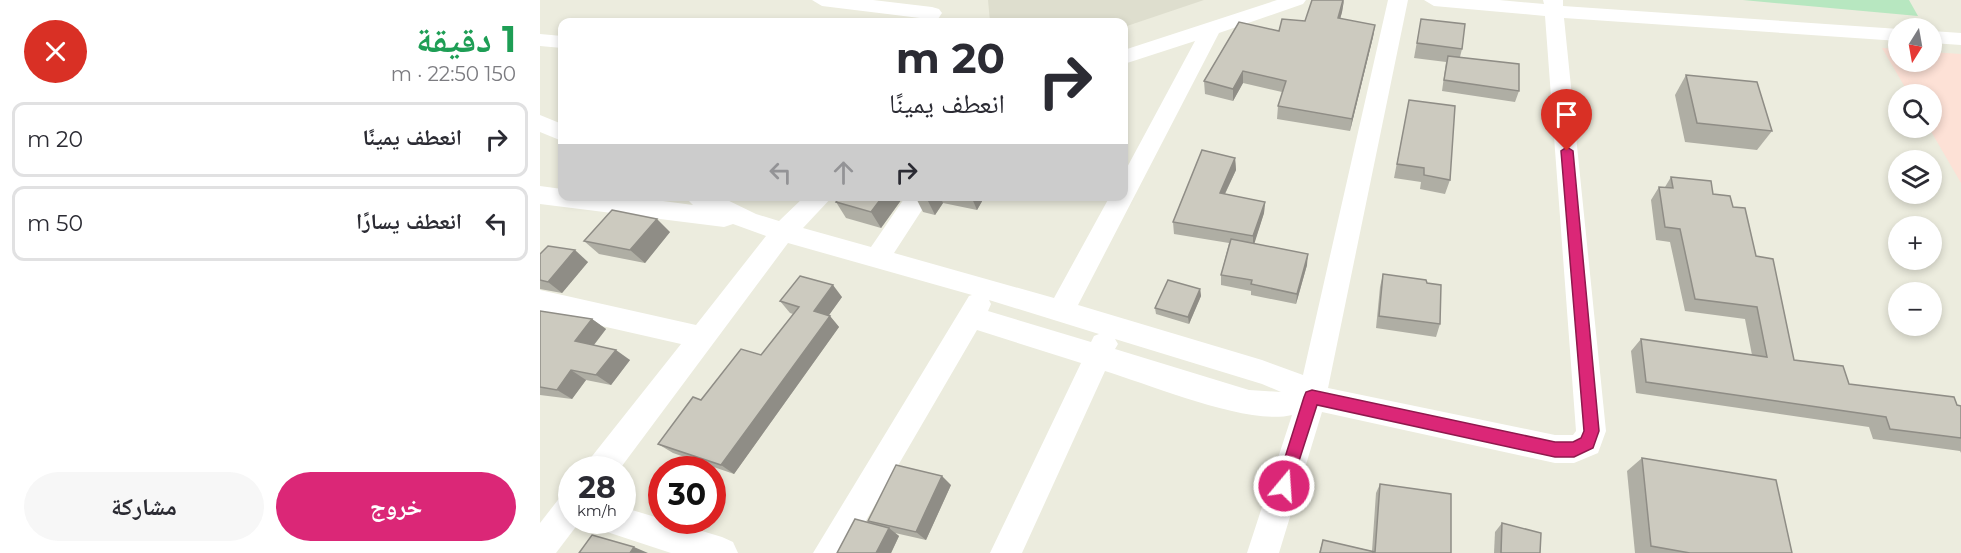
<!DOCTYPE html>
<html lang="ar">
<meta charset="utf-8">
<style>
:root{--surface:#fff;--page:#f7f7f7;--text:#2b2b33;--muted:#7c7c81;--line:#e1e1e2;--accent:#db2777}
body{margin:0;font-family:Montserrat,"Noto Naskh Arabic",sans-serif;background:var(--page);color:var(--text);direction:rtl;height:100vh;display:flex;flex-direction:column;font-size:22px;white-space:nowrap}
*{box-sizing:border-box;margin:0}
p{font-size:20px;color:var(--muted)}
.icon{flex:none;width:33px;height:33px;fill:none;stroke:currentColor;stroke-width:2;stroke-linecap:round;stroke-linejoin:round}
.map{position:relative;flex:1;overflow:hidden;direction:ltr}
.details{display:flex;flex-direction:column;background:var(--surface);width:540px}
.details>*{flex:none}
.top-card{position:absolute;left:18px;top:18px;width:570px;height:183px;border-radius:12px;box-shadow:0 3px 9px #0003;direction:rtl;background:#fff;color:var(--text);overflow:hidden}
.needle{width:39px;rotate:191deg}
.tools{position:absolute;left:1348px;top:18px;display:grid;gap:12px}
.tools a{display:grid;place-items:center;width:54px;height:54px;border-radius:50%;background:var(--surface);box-shadow:0 3px 9px #0003;font-size:30px}
.speed{position:absolute;left:18px;top:456px;display:flex;gap:12px;font-size:30px;font-weight:700;text-align:center}
.speed>*{display:grid;place-content:center;width:78px;height:78px;border-radius:50%;background:var(--surface);box-shadow:0 3px 9px #0003;line-height:1}
.speed small{font-size:15px;font-weight:400}
.speed .limit{border:9px solid #d22;background:#fff;color:#111}
.pin{position:absolute;display:grid;place-items:center;width:51px;height:51px;color:#fff;margin:-62px -26px;border-radius:50% 50% 50% 0;rotate:-45deg;box-shadow:0 0 6px #0007}
.pin .icon{rotate:45deg}
.me{position:absolute;width:66px;margin:-33px;rotate:18deg;stroke-linejoin:round;filter:drop-shadow(0 0 4px #0008)}
.turn{display:flex;align-items:center;gap:21px;height:126px;padding:0 24px;font-size:27px}
.turn .icon{width:78px;height:78px;stroke-width:2.5}
.turn b{display:block;font-size:42px;line-height:51px}
.lanes{display:flex;align-items:center;height:57px;padding:0 24px;background:#0003;justify-content:center;gap:30px;direction:ltr}
.lanes .off{opacity:.35}
.round{display:grid;place-items:center;flex:none;width:63px;height:63px;border-radius:32px;background:var(--page)}
.summary{display:flex;align-items:center;justify-content:space-between;height:102px;padding:0 24px}
h1{font-size:36px;font-weight:700;line-height:45px;color:#1e9e55}
.primary-button{display:flex;gap:12px;margin-top:auto;padding:12px 24px}
.primary-button a{flex:1;height:69px;border-radius:36px;background:var(--accent);color:#fff;font-size:24px;font-weight:700;line-height:69px;text-align:center}
.primary-button a+a{background:var(--page);color:var(--text)}
ul{padding:0;list-style:none}
li{display:flex;align-items:center;gap:18px;height:75px;margin:0 12px 9px;padding:0 12px;border:3px solid var(--line);border-radius:12px}
li div{flex:1}
li b{display:block;font-size:22px}
li em{font-style:normal}
main{display:flex;flex:1;min-height:0}
.map>svg:first-child{display:block}
.education{fill:#dedece}
.medical{fill:#fde1d6}
.green{fill:#b7e7c0}
.lines{fill:none;stroke-linecap:round;stroke-linejoin:round}
.minor{fill:#fff;fill-rule:evenodd}
.wall{fill:#afaea4}
.shaded-wall{fill:#8f8d86}
.building{fill:#cccabf;stroke:#8f8d86;stroke-width:1.5}
.route{fill:#db2777;stroke:#8e194d;stroke-width:1.5}
</style>
<main>
<div class="map">
<svg width="1421" height="553" viewBox="0 0 1421 553">
<rect width="100%" height="100%" fill="#ececde"/>
<path class="education" d="M448,0H664L584,27V22H450Z"/>
<path class="medical" d="M1342,48L1359,49V62H1392V52L1421,54V183L1389,128H1392V94H1369Z"/>
<path class="green" d="M1203,0H1369L1378,16Z"/>
<g class="lines">
<g class="minor">
<path d="M272,0H333L392,7L399,9L402,13L396,22H378L380,18L282,6Z"/>
<path d="M737,0H766L763,4L679,33L538,305L722,360L763,375L848,0H868L788,388L1015,435H1033L1036,431L1005,16L894,6L884,0H959L1004,4L1003,0H1023V6L1359,29V41L1024,18L1066,431L1058,453L1034,463H1015L782,412L739,553H707L752,415C708,426 611,385 565,371L482,553H450L541,363L437,330L307,553H273L429,296L432,295L248,243L79,470H45L49,460L141,344L0,312V290L156,325L226,236L193,224L184,227L0,204V186L22,189V196H85L153,205L144,196H179L216,214L239,221L265,196H293L263,228L331,247L366,196H391L354,253L514,298L570,196H584V173L655,41L584,64V50ZM449,300L559,334L554,336L551,342L448,311L451,304ZM575,339L722,384L741,392L709,390L575,349L578,344Z"/>
<path d="M1392,31L1421,33V45L1392,43Z"/>
<path d="M0,34L22,36V48L0,46Z"/>
<path d="M0,115L22,124V141L0,132Z"/>
<path d="M32,492V520H41L16,553H0V523L21,496Z"/>
<path d="M82,507L182,537L193,542L198,553H131L64,531L60,520H82Z"/>
</g>
</g>
<g class="wall">
<path d="M804,0L802,12L800,19L835,25L833,37L810,131L737,119L738,106L742,92L703,83L693,101L665,94L664,81L739,31L765,21Z"/>
<path d="M881,19L922,49L920,57L979,91L975,102L902,91L906,62L874,58Z"/>
<path d="M1146,75L1232,131L1217,150L1145,142L1135,95Z"/>
<path d="M869,100L910,180L905,194L880,189L881,182L854,178Z"/>
<path d="M695,158L696,170L685,194L725,202L724,213L714,243L767,265L756,304L711,295V291L681,285V275L689,243L634,234L633,222Z"/>
<path d="M1131,177L1173,194L1193,207L1216,256L1254,360L1309,384L1421,406V453L1420,451L1333,439L1329,427L1096,393L1091,351L1101,339L1212,355L1205,319L1145,311L1130,242L1116,240L1111,200L1119,187H1125Z"/>
<path d="M364,196L341,228L306,218L296,202Z"/>
<path d="M375,196H445L437,210L403,203L395,215L383,212Z"/>
<path d="M130,232L105,263L59,254L44,241Z"/>
<path d="M0,254L48,262L22,293L0,289Z"/>
<path d="M843,274L887,283L900,324L896,337L836,328L840,287Z"/>
<path d="M660,289L661,296L649,324L616,314L615,308Z"/>
<path d="M302,297L289,315L299,327L194,474L133,453L118,444L161,400L221,355L253,314L250,313L240,301Z"/>
<path d="M0,311L52,319L66,329L54,345L90,360L71,385L46,380L32,399L0,395Z"/>
<path d="M1102,458L1252,553H1095L1087,471Z"/>
<path d="M840,484L911,553H779L783,540L832,551L836,493Z"/>
<path d="M411,485L386,540L355,533L359,536L351,553H297L331,523L328,521Z"/>
<path d="M962,523L1000,553H954L955,532Z"/>
</g>
<g class="shaded-wall">
<path d="M804,0L802,12L797,30L798,18Z"/>
<path d="M835,25L833,37L810,131L812,119Z"/>
<path d="M703,71V83L693,101V89Z"/>
<path d="M695,158L696,170L680,204V193Z"/>
<path d="M343,196H364L341,228L331,212Z"/>
<path d="M389,196H400L403,203L395,215L387,199Z"/>
<path d="M431,196H445L437,210Z"/>
<path d="M725,202L724,213L713,248V236Z"/>
<path d="M117,219L130,232L105,263L90,250Z"/>
<path d="M35,250L48,262L22,293L8,282Z"/>
<path d="M768,254L767,265L756,304L757,294Z"/>
<path d="M293,285L302,297L284,322L274,311Z"/>
<path d="M660,289L661,296L649,324L648,317Z"/>
<path d="M290,316L299,327L194,474L181,465Z"/>
<path d="M52,319L66,329L49,351L35,341Z"/>
<path d="M76,350L90,360L71,385L56,375Z"/>
<path d="M31,370L46,380L32,399L17,390Z"/>
<path d="M402,476L411,485L386,540L376,532Z"/>
<path d="M349,528L359,536L351,553H336Z"/>
<path d="M94,547L108,553H90Z"/>
</g>
<g class="building">
<path d="M772,0H803L798,18L835,25L812,119L738,106L746,81L703,71L693,89L664,81L699,22L739,31L742,19L765,21Z"/>
<path d="M881,19L925,24L922,49L877,43Z"/>
<path d="M908,56L979,64V91L904,80Z"/>
<path d="M1146,75L1217,82L1232,131L1157,123Z"/>
<path d="M869,100L915,106L910,180L884,175V168L857,164Z"/>
<path d="M662,150L695,158L680,193L725,202L713,236L633,222Z"/>
<path d="M1131,177L1171,181L1173,194L1190,196L1193,207L1205,208L1216,256L1233,259L1254,360L1303,366L1309,384L1414,397L1417,405L1421,406V438L1350,429L1346,417L1106,382L1101,339L1227,357L1217,307L1155,299L1140,229L1125,227L1119,187L1133,188Z"/>
<path d="M300,196H343L331,212L296,202Z"/>
<path d="M375,196H389L387,199Z"/>
<path d="M72,210L117,219L90,250L44,241Z"/>
<path d="M691,239L768,254L757,294L711,284L712,280L681,275Z"/>
<path d="M8,246L35,250L8,282L0,280V254Z"/>
<path d="M843,274L886,280L887,283L901,285L900,324L839,316Z"/>
<path d="M260,276L293,285L274,311L290,316L181,465L118,444L153,397L161,400L201,349L221,355L259,307L240,301Z"/>
<path d="M628,280L660,289L648,317L615,308Z"/>
<path d="M0,311L52,319L35,341L76,350L56,375L31,370L17,390L0,387Z"/>
<path d="M1102,458L1236,480L1252,553H1150L1111,546Z"/>
<path d="M356,465L402,476L376,532L328,521Z"/>
<path d="M840,484L911,494V553H780L783,540L835,552Z"/>
<path d="M315,519L349,528L336,553H297Z"/>
<path d="M962,523L1001,533L1000,553H961Z"/>
<path d="M52,535L94,547L90,553H39Z"/>
</g>
<path class="route" d="M1027,147L1033,151L1059,431L1053,448L1034,457H1015L777,405L749,492L744,494L738,492L736,486L764,397L766,392L772,390L1015,442H1033L1041,438L1044,431L1021,151Z"/>
</svg>
<div class="tools">
<a><svg class="needle" viewBox="-14 -14 28 28"><path d="M0-13l5 13h-10z" fill="#e53935"/><path d="M0 13l5-13h-10z" fill="#7c7c81"/></svg></a>
<a><svg class="icon" aria-label="search" viewBox="0 0 24 24"><circle cx="10" cy="10" r="6"/><path d="M15 15l6 6"/></svg></a>
<a><svg class="icon" aria-label="layers" viewBox="0 0 24 24"><path d="M12 4l9 5-9 5-9-5zM3 14l9 5 9-5"/></svg></a>
<a>+</a>
<a>−</a>
</div>
<div class="speed"><div>28<small>km/h</small></div><div class="limit">30</div></div>
<div class="pin" style="left:1027px;top:151px;background:#d93025"><svg class="icon" aria-label="arrive" viewBox="0 0 24 24"><path d="M6 21V4h12l-3 4 3 4H6"/></svg></div>
<svg class="me" style="left:744px;top:486px" viewBox="-20 -20 40 40"><circle r="17" fill="#db2777" stroke="#fff" stroke-width="3"/><path d="M0-11L8 9 0 5-8 9z" fill="#fff"/></svg>
<div class="top-card">
<div class="turn"><svg class="icon" aria-label="right" viewBox="0 0 24 24"><path d="M7 20v-9h11M14 6l5 5-5 5"/></svg><div><b>20 m</b>انعطف يمينًا</div></div>
<div class="lanes"><svg class="icon off" aria-label="left" viewBox="0 0 24 24"><path d="M17 20v-9H6M10 6l-5 5 5 5"/></svg><svg class="icon off" aria-label="ahead" viewBox="0 0 24 24"><path d="M12 20V5M6 11l6-6 6 6"/></svg><svg class="icon" aria-label="right" viewBox="0 0 24 24"><path d="M7 20v-9h11M14 6l5 5-5 5"/></svg></div>
</div>
</div>
<section class="details">
<div class="summary"><div><h1>1 دقيقة</h1><p>150 m · 22:50</p></div><a class="round" style="background:#d93025;color:#fff"><svg class="icon" aria-label="close" viewBox="0 0 24 24"><path d="M6 6l12 12M18 6L6 18"/></svg></a></div>
<ul>
<li><svg class="icon" aria-label="right" viewBox="0 0 24 24"><path d="M7 20v-9h11M14 6l5 5-5 5"/></svg><div><b>انعطف يمينًا</b></div><em>20 m</em></li>
<li><svg class="icon" aria-label="left" viewBox="0 0 24 24"><path d="M17 20v-9H6M10 6l-5 5 5 5"/></svg><div><b>انعطف يسارًا</b></div><em>50 m</em></li>
</ul>
<div class="primary-button"><a>خروج</a><a>مشاركة</a></div>
</section>
</main>
